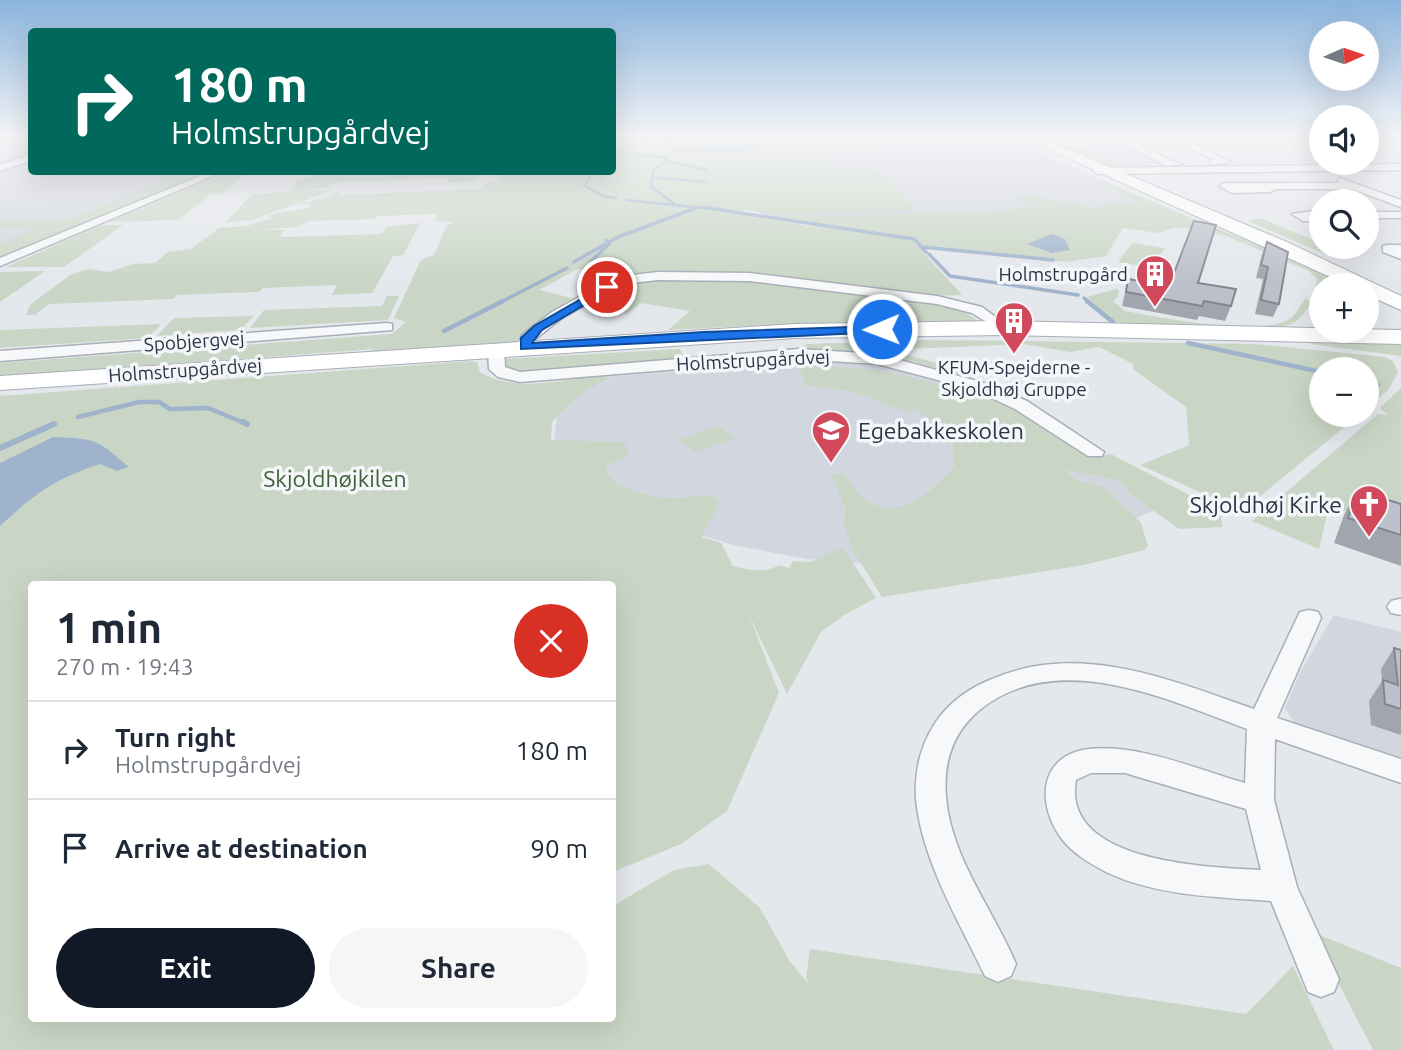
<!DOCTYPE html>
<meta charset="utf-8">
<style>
:root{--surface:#fff;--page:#f6f6f7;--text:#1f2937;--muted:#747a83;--line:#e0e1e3;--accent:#111827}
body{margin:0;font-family:Ubuntu,sans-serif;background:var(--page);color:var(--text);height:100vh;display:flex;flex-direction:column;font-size:26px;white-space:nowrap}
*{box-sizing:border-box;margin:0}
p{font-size:23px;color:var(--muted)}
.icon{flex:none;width:38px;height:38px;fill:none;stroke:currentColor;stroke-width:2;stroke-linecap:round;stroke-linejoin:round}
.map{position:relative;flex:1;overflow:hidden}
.panel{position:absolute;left:28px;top:581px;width:588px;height:441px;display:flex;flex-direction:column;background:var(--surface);border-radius:7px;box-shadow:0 7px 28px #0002}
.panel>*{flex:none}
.banner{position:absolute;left:28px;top:28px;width:588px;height:147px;border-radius:7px;box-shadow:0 7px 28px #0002;background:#00695c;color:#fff;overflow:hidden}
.needle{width:46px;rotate:87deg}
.fabs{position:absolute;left:1309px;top:21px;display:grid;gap:14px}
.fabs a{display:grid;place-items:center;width:70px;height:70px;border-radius:50%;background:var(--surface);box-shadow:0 7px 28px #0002;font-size:35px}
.pin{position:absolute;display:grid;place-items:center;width:60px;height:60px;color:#fff;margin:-30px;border:4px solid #fff;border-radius:50%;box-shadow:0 2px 7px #0007}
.me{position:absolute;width:77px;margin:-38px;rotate:269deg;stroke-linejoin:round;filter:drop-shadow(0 0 5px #0008)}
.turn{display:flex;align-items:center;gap:24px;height:147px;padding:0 28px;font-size:32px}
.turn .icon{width:91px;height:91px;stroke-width:2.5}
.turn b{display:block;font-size:49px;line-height:60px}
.round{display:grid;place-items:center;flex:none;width:74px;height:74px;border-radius:37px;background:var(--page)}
.head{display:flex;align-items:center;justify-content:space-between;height:119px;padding:0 28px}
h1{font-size:42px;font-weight:700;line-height:52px}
.button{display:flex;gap:14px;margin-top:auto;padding:14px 28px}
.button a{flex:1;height:80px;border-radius:42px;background:var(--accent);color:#fff;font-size:28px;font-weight:700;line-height:80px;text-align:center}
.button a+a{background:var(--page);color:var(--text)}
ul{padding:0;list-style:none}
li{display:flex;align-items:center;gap:21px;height:98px;padding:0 28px;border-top:2px solid var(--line)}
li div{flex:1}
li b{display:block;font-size:26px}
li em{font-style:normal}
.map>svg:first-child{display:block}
.built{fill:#d2d6de}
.green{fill:#c9d6c5}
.water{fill:#9fb4cc}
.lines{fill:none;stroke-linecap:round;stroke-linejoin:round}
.stream-far3{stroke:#9fb4cc;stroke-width:2.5}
.stream-far2{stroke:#9fb4cc;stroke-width:3.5}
.stream-far1{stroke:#9fb4cc;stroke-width:4.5}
.stream{stroke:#9fb4cc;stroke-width:6}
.street-casing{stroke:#a9aeb7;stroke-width:3}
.secondary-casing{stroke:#a9aeb7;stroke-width:2}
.street{fill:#f7f8fa;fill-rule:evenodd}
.secondary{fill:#fff;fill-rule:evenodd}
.wall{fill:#a1a5ae}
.building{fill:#bbc0ca;stroke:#83868d;stroke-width:2}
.route{fill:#1a73e8;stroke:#114b97;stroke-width:2}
.labels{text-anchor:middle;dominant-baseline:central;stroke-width:7;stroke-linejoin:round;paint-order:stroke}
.far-poi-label{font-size:19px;fill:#2b3445;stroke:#f4f6f9;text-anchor:end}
.far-street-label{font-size:19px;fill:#2b3445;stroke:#f4f6f9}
.poi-label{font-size:23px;fill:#2b3445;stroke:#f4f6f9;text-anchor:start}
.park-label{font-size:23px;fill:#3f6138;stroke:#f4f6f9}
</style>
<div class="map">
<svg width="1401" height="1050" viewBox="0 0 1401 1050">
<rect width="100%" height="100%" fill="#e4e7ec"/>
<g class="built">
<path d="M0,135H31L32,172H187L0,246Z"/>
<path d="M780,135H1002L1179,215L1112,206L1052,261L779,219L745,209L731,170Z"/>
<path d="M1131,145L1172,168H1141L1069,146Z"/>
<path d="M786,361L848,363L887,368L974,392L1153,497L1159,508L1112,529L872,564L807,559L733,545L680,528L553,450L561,381Z"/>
<path d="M1334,615L1401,632V757L1298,727L1285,708L1301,671Z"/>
</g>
<g class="green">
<path d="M613,135H864L881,152L837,153L825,157L835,167H875L918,211L775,215L745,209L741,214L820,228L781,217L994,211L1030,207L1017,196C1036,197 1080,203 1097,209L1104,204H1142L1095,180H1101L1298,262L1342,284L1316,286L1317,279L1309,271L1224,235L1188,228H1173L1159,233L1123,228L1106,256L1066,262L926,246L914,242L962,295L920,296L739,274L632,276L577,269L539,290L580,300L511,344L370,354L373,349L0,377V363L392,334L406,322L394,318L421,260L434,255L447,225L456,222L435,221L437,214L377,216L374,219L308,221L297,227L260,230H285L279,236L283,237L382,234L386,227L420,223L403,255L393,256L372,293L332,295L337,285L263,288L259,292L177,295L173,299L49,304L35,315H26L30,305L70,275L88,269L109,272L133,264L155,263L168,252L191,249L219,228L246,226L272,218L268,215L311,207L309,204L298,205L332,195L338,191L340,190L338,195L483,189L485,183H505L499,180L502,172H612Z"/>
<path d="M1015,135H1042L1141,168H1093Z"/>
<path d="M187,172H207L0,257V244L35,229L0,227V220L64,221Z"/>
<path d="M248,172L222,194H211L179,220L109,222L226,173Z"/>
<path d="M326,172H479L475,182L446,183L448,178L333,183L330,187L299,190L331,191L252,220L219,223L227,221L251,195L294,191L290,190L297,184L295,181Z"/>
<path d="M1253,219H1263L1321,243V247L1347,253L1325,254L1250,222Z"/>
<path d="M101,225H123L64,267H6Z"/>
<path d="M1132,243L1165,248L1153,268L1118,262Z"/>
<path d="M45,271L0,302V272Z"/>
<path d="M730,279L925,301L956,307L983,324L768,325L668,330L690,311L641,303L627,314L584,306L630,282Z"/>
<path d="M1116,289L1119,290L1118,297L1113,301L1125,311C1158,317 1266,339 1292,317C1297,313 1301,304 1305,299L1312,301C1305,313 1300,321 1286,326C1266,332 1132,331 1115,321C1105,316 1095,304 1087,297Z"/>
<path d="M387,296H399L388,320L250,328L264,310L382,306Z"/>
<path d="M254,316L240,330L157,336L174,318Z"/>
<path d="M161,324L148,338L0,348V330Z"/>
<path d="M1305,339L1401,341V356L1311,344Z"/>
<path d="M928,340L1255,344L1385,357L1393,361L1398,372L1388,390L1367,408V369H1321V415H1359L1242,511L1140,465L1189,445L1186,407L1133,369V364L1099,347L1070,352L1023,344L908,349L896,352L978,374L971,378L908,360L798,348L807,344Z"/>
<path d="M680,349L685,360L520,373L502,366L503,359Z"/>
<path d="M471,361L477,362L480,372C516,394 567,379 607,374L605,380L580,394L552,422L551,440L624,442L629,455L608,465L605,471L618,486L652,496L672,499L709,495L716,498L719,504L702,537L721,543L733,566C750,570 763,574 779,565L789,568L793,561L810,562L843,548L876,598L844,615L821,632L787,694L749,615L779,693L727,811L681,844L613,872L612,584H32V1018H612L613,906L674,870L709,864L760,908L789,960L811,987L806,978L810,949L1246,1014L1293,966L1334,1050H0V396Z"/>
<path d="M808,361L811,365L883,371L942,385L953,381L998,399L1089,458L1111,454L1216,509L1221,515L1222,527L1179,529L1133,496L1119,480L1064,469L1077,481L1104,487L1141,523L1148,546L1144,550L1084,565L882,597L851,547L844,522L846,509L831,475L843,474C851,483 859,496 868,502C900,522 935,489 955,466L950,427L937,425L915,409L907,412L852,391L806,385L796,363Z"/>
<path d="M1401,388V529L1329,506L1319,549L1252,521L1378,414L1388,415L1380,408Z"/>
<path d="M717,426L735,438L696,452L679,440Z"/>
<path d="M1312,932L1401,968V1050H1373Z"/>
</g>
<g class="water">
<path d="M1052,234L1065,239L1070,250L1052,253L1027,244Z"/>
<path d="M53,437C98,439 96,439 129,467L117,471L100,464C54,479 35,494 0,526V463Z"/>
</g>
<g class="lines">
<g class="stream-far3">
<path d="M669,135L674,153"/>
<path d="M612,151L668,158"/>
<path d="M675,152L757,148"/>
<path d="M666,160L653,171L651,187L673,203"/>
<path d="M665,161L708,170"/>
<path d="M592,172L585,186L603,196L616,198"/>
<path d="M652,177L705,182"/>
<path d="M626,200L713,209"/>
</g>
<g class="stream-far2">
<path d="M701,207L914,239L926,252"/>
<path d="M922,247L1053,260"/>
<path d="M929,254L950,276L1078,295"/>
<path d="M574,262L618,237L696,208"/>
<path d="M590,262L609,244L606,240"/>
<path d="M1084,298L1090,303"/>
<path d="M499,303L567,268"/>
</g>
<g class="stream-far1">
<path d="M1087,301L1114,323"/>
<path d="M444,331L503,301"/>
<path d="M1188,343L1321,372"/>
<path d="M1367,382L1378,385"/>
<path d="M78,417L139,402H159L170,409L208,408L247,424"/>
</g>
<g class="stream">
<path d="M243,422L247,424"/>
<path d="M0,448L54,424"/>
</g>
<g class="street-casing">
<g id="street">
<path d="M1123,135L1171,161L1183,164L1166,166L1120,140L1071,138Z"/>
<path d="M1367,135H1399L1395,137Z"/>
<path d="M1188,136L1195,135L1281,136L1191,140Z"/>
<path d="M1186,142H1192L1230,162L1211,165V161L1215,160L1186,146Z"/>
<path d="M32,154V160L0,171V165Z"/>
<path d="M1401,164V170L1098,174L1093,171L1098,168Z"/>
<path d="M210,172H222L0,266V258Z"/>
<path d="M1340,178L1401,200V207L1352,189H1275L1270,192L1232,193L1219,186L1224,183H1337Z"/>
<path d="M1321,210V222L1303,221L1292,214Z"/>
<rect x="1367" y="212" width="34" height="6"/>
<path d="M1387,245H1401V259L1383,252V246Z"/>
<path d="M658,272L749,273L937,296L982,307L1010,328L1003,332L972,313L937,304L749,281L658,280L623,284L562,318L534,340L530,350H520L517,347L522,335L552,312L615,277Z"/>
<path d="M387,323L392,324V330L0,361V351Z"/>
<path d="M496,344L504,349L505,367L520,372L799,349L878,354L984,383L1027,401L1104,452L1102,456H1088L1015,409L972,389L877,364L799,359L520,382L498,377L489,369L488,349Z"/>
<path d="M1399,599H1401V615L1391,613L1387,607L1391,601Z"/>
<path d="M1309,610L1318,612L1321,618L1277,718L1401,759V783L1275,739L1274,800L1297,887L1339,979L1334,992L1321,997L1308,992L1271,901C1217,897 1158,896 1108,873C1091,864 1073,854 1061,838C1036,803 1039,755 1089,749C1140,744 1196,769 1245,783L1247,729C1168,700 1060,648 982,708C953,731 943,761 946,797C951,858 993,909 1016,964L1011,976L998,982L985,976C959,921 922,861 916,799C914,769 922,739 941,715C955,698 972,687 992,679C1079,641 1171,680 1254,709L1297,618L1300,612ZM1091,773H1125L1246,809L1261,870C1208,867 1061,863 1076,780Z"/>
</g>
</g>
<g class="secondary-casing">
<g id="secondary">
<path d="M1017,135H1034L1287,242L1401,296V310L1367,295V285H1348Z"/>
<path d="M1003,321L1401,330V344L1003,335L795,338L0,390V376L795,324Z"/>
</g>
</g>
<use href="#street" class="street"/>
<use href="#secondary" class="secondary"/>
</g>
<g class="wall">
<path d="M1267,242L1279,304L1273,317L1255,314L1263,279L1256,278L1262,254Z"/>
<path d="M1128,279L1169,286L1231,306L1225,321L1199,316L1197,320L1122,306Z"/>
<path d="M1357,490L1401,504V566L1334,543L1344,515Z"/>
<path d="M1394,648L1401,650V735L1371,725L1369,701L1382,681L1381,669Z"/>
</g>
<g class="building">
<path d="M1194,221L1216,225L1198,283L1236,289L1231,306L1204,301L1202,306L1126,292L1128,279L1169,286Z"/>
<path d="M1267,242L1288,252L1279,304L1261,300L1268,267L1261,265Z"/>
<path d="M1357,490L1401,504V535L1348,518Z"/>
<path d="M1394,648L1401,650V709L1385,704L1383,680L1398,685Z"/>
</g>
<linearGradient id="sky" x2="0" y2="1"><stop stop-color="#8bb4dd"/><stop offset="0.48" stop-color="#f3f4f6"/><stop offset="1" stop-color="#f3f4f6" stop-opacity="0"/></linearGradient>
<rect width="1401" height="282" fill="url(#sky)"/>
<path class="route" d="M607,284L611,289L542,330L532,343L703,332L882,326L888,329L882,332L521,349V338L534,326Z"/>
<defs>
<g id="building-pin" transform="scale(2.0125)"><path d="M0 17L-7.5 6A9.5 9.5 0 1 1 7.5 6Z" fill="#d1495b" stroke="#f4f6f9"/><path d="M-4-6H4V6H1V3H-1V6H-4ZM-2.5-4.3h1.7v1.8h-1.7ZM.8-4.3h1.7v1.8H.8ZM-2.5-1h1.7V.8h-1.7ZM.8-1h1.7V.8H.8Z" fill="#fff"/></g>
<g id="school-pin" transform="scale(2.0125)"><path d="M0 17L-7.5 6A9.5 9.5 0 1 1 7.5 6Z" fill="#d1495b" stroke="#f4f6f9"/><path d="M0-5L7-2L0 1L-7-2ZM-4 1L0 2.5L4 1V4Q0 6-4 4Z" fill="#fff"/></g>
<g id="church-pin" transform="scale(2.0125)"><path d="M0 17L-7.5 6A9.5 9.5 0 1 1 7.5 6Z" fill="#d1495b" stroke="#f4f6f9"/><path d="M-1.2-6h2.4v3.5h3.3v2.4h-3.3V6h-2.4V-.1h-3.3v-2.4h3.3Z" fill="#fff"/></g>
</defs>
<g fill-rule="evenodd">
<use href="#building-pin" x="1155" y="274"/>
<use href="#building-pin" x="1014" y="321"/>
<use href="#school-pin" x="831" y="430"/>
<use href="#church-pin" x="1369" y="504"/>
</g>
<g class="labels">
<g class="far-poi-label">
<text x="1128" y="274">Holmstrupgård</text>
<text x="1014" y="367" text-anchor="middle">KFUM-Spejderne -<tspan x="1014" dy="22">Skjoldhøj Gruppe</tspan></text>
</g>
<g class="far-street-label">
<text transform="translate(194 341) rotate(-4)">Spobjergvej</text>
<text transform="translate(753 360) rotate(-3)">Holmstrupgårdvej</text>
<text transform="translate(185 370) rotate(-4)">Holmstrupgårdvej</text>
</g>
<g class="poi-label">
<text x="858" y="430">Egebakkeskolen</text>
<text x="1342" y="504" text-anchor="end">Skjoldhøj Kirke</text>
</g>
<g class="park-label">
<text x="335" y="478">Skjoldhøjkilen</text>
</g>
</g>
</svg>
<div class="fabs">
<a><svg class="needle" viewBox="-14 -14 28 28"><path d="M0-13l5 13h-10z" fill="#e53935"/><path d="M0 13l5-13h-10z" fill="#747a83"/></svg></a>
<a><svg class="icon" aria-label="sound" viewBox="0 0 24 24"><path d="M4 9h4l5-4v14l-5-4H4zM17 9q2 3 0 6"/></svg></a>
<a><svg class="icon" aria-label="search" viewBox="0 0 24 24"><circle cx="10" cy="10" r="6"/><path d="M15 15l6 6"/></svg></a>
<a>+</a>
<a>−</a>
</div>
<div class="pin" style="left:607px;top:287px;background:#d93025"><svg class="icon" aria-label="arrive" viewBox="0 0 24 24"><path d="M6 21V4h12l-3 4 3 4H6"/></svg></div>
<svg class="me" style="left:882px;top:329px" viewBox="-20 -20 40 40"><circle r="17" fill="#1a73e8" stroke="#fff" stroke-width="3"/><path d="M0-11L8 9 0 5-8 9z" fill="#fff"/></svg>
<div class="banner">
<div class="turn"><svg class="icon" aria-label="right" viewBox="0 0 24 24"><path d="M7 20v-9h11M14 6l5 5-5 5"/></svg><div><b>180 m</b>Holmstrupgårdvej</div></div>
</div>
<section class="panel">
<div class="head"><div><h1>1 min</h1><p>270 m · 19:43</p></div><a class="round" style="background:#d93025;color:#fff"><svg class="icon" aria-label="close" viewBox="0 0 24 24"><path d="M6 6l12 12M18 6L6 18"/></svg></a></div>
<ul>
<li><svg class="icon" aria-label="right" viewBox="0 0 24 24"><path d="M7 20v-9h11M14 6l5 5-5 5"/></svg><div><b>Turn right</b><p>Holmstrupgårdvej</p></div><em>180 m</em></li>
<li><svg class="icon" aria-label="arrive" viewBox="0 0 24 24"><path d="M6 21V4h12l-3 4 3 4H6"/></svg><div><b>Arrive at destination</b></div><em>90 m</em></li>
</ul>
<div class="button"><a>Exit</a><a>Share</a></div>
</section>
</div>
